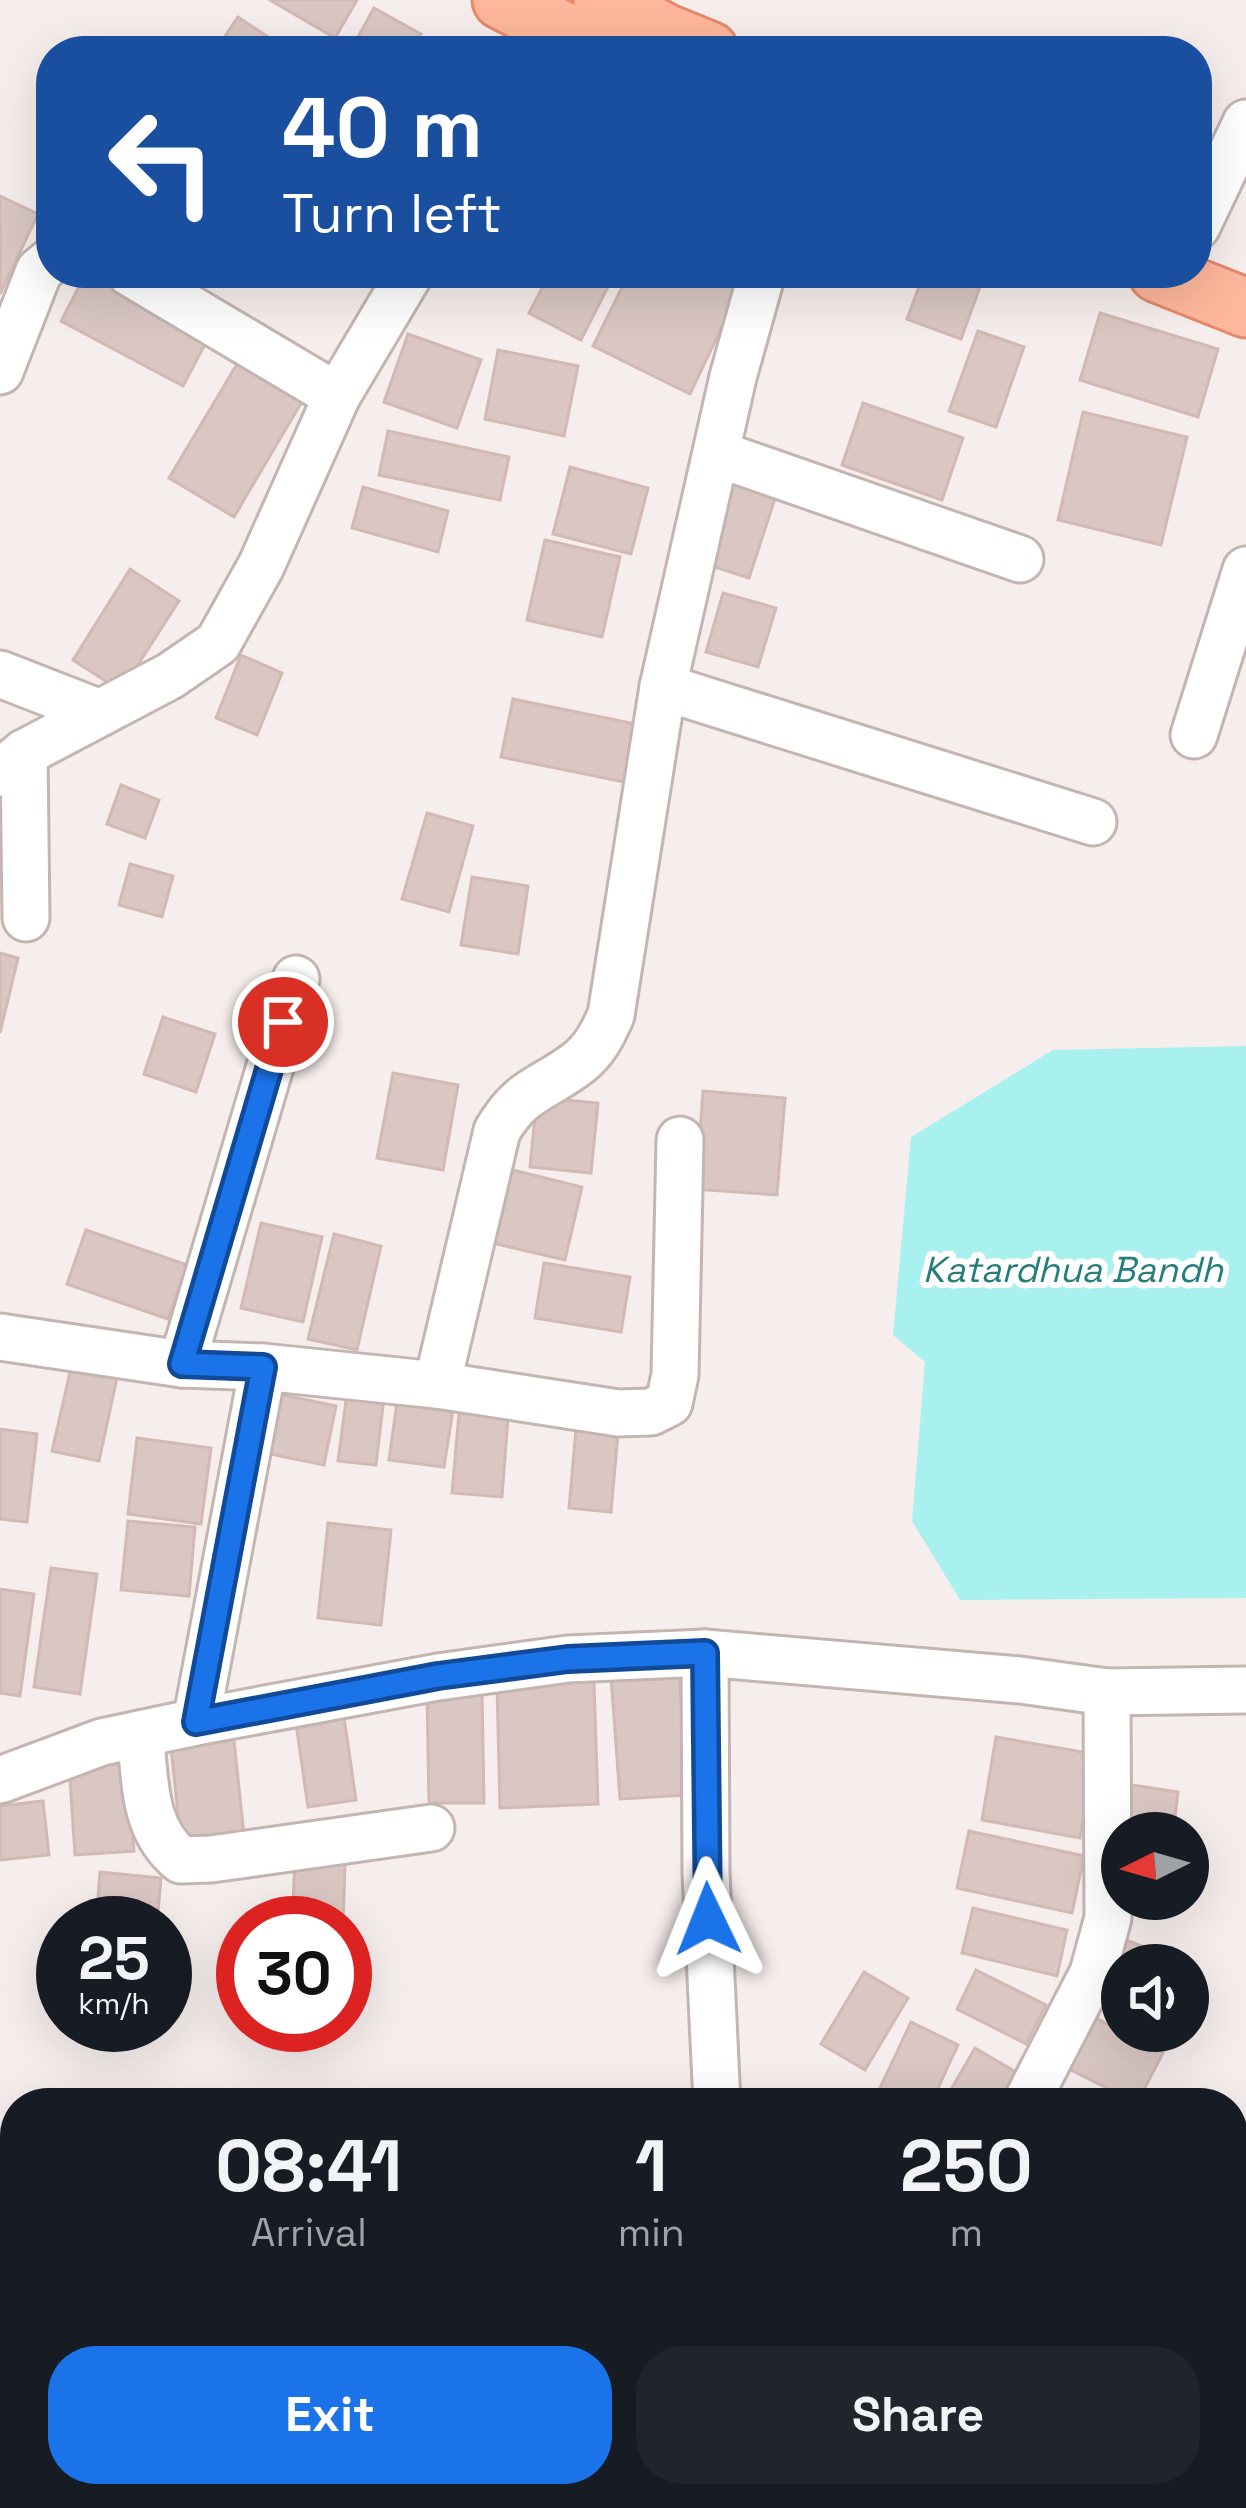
<!DOCTYPE html>
<style>
:root{--surface:#171b24;--page:#20242c;--text:#f1f3f6;--muted:#9ea1a6;--accent:#1a73e8}
body{margin:0;font-family:"Space Grotesk",sans-serif;background:var(--page);color:var(--text);height:100vh;display:flex;flex-direction:column;font-size:45px;white-space:nowrap}
*{box-sizing:border-box;margin:0}
p{font-size:39px;color:var(--muted)}
.icon{flex:none;width:66px;height:66px;fill:none;stroke:currentColor;stroke-width:2;stroke-linecap:round;stroke-linejoin:round}
.map{position:relative;flex:1;overflow:hidden}
.drawer{position:absolute;left:0px;top:2088px;width:1248px;height:420px;display:flex;flex-direction:column;background:var(--surface);border-radius:48px 48px 0 0;box-shadow:0 12px 48px #0002}
.drawer>*{flex:none}
.banner{position:absolute;left:36px;top:36px;width:1176px;height:252px;border-radius:48px;box-shadow:0 12px 48px #0002;background:#1a4fa0;color:#fff;overflow:hidden}
.needle{width:78px;rotate:265deg}
.controls{position:absolute;left:1101px;top:1812px;display:grid;gap:24px}
.controls a{display:grid;place-items:center;width:108px;height:108px;border-radius:50%;background:var(--surface);box-shadow:0 12px 48px #0002;font-size:60px}
.speed{position:absolute;left:36px;top:1896px;display:flex;gap:24px;font-size:60px;font-weight:700;text-align:center}
.speed>*{display:grid;place-content:center;width:156px;height:156px;border-radius:50%;background:var(--surface);box-shadow:0 12px 48px #0002;line-height:1}
.speed small{font-size:30px;font-weight:400}
.speed .limit{border:18px solid #d22;background:#fff;color:#111}
.pin{position:absolute;display:grid;place-items:center;width:102px;height:102px;color:#fff;margin:-51px;border:6px solid #fff;border-radius:50%;box-shadow:0 3px 12px #0007}
.me{position:absolute;width:132px;margin:-66px;rotate:358deg;stroke-linejoin:round;filter:drop-shadow(0 0 9px #0008)}
.turn{display:flex;align-items:center;gap:42px;height:252px;padding:0 48px;font-size:54px}
.turn .icon{width:156px;height:156px;stroke-width:2.5}
.turn b{display:block;font-size:84px;line-height:102px}
.eta{display:flex;justify-content:space-evenly;align-items:center;height:204px;text-align:center}
.eta b{font-size:72px;font-weight:800;line-height:84px}
.primary-button{display:flex;gap:24px;margin-top:auto;padding:24px 48px}
.primary-button a{flex:1;height:138px;border-radius:48px;background:var(--accent);color:#fff;font-size:48px;font-weight:800;line-height:138px;text-align:center}
.primary-button a+a{background:var(--page);color:var(--text)}
.map>svg:first-child{display:block}
.water{fill:#a9f1ef}
.building{fill:#dac7c4;stroke:#d2b9b4;stroke-width:3}
.lines{fill:none;stroke-linecap:round;stroke-linejoin:round}
.minor-casing{stroke:#c4b5b1;stroke-width:51}
.major-casing{stroke:#e58a6b;stroke-width:63}
.minor{stroke:#fff;stroke-width:45}
.major{stroke:#feb79c;stroke-width:57}
.route-casing{stroke:#114b97;stroke-width:30}
.route{stroke:#1a73e8;stroke-width:21}
.labels{text-anchor:middle;dominant-baseline:central;stroke-width:12;stroke-linejoin:round;paint-order:stroke}
.water-label{font-size:36px;font-style:italic;fill:#257e7c;stroke:#fff}
</style>
<div class="map">
<svg width="1246" height="2508" viewBox="0 0 1246 2508">
<rect width="100%" height="100%" fill="#f6eeec"/>
<path class="water" d="M1246,1046V1598L960,1600L912,1521L925,1362L893,1335L911,1137L1053,1050Z"/>
<g class="building">
<path d="M270,0H357L335,38Z"/>
<path d="M374,8L421,34L411,51H350Z"/>
<path d="M238,17L289,51H215Z"/>
<path d="M0,196L38,214L0,294Z"/>
<path d="M86,273H152L223,310L183,386L61,321Z"/>
<path d="M550,273H615L581,340L529,313Z"/>
<path d="M629,273H702L739,291L690,394L593,346Z"/>
<path d="M924,273H985L961,339L907,319Z"/>
<path d="M1100,313L1218,349L1198,417L1080,380Z"/>
<path d="M978,331L1024,347L996,427L949,411Z"/>
<path d="M408,334L481,360L457,428L384,402Z"/>
<path d="M498,350L578,366L564,436L485,419Z"/>
<path d="M243,354L307,393L234,517L169,478Z"/>
<path d="M863,403L963,438L942,500L842,465Z"/>
<path d="M1083,412L1187,437L1161,545L1058,520Z"/>
<path d="M388,431L509,457L500,500L379,475Z"/>
<path d="M737,461L782,477L749,578L703,563Z"/>
<path d="M570,467L648,488L631,554L553,534Z"/>
<path d="M363,487L448,511L438,552L352,528Z"/>
<path d="M545,540L620,557L602,637L527,620Z"/>
<path d="M130,569L179,601L121,691L73,660Z"/>
<path d="M723,593L776,608L758,667L706,652Z"/>
<path d="M241,655L282,673L257,735L216,718Z"/>
<path d="M513,699L635,724L624,782L501,757Z"/>
<path d="M121,785L159,800L145,838L107,824Z"/>
<path d="M427,813L473,826L449,912L402,899Z"/>
<path d="M130,864L173,876L162,917L119,905Z"/>
<path d="M472,877L528,886L518,954L461,945Z"/>
<path d="M0,953L18,958L0,1033Z"/>
<path d="M163,1017L215,1034L196,1092L144,1074Z"/>
<path d="M393,1073L458,1085L443,1170L377,1158Z"/>
<path d="M703,1091L785,1098L777,1195L696,1189Z"/>
<path d="M537,1097L598,1103L591,1173L530,1167Z"/>
<path d="M509,1169L582,1187L565,1260L492,1243Z"/>
<path d="M261,1223L322,1237L303,1322L241,1308Z"/>
<path d="M86,1230L187,1265L168,1319L67,1284Z"/>
<path d="M334,1234L381,1246L357,1350L308,1339Z"/>
<path d="M544,1263L630,1277L621,1332L535,1318Z"/>
<path d="M71,1368L117,1378L99,1461L52,1451Z"/>
<path d="M347,1393L384,1397L376,1465L338,1461Z"/>
<path d="M279,1394L336,1406L324,1465L266,1453Z"/>
<path d="M398,1395L454,1403L444,1467L389,1460Z"/>
<path d="M459,1413L508,1417L502,1497L452,1493Z"/>
<path d="M0,1429L37,1434L27,1522L0,1519Z"/>
<path d="M576,1429L618,1433L611,1512L569,1508Z"/>
<path d="M137,1438L211,1448L201,1524L128,1514Z"/>
<path d="M128,1521L195,1527L189,1596L121,1590Z"/>
<path d="M328,1523L391,1530L381,1625L318,1618Z"/>
<path d="M51,1568L97,1574L80,1694L34,1687Z"/>
<path d="M0,1589L34,1594L20,1696L0,1693Z"/>
<path d="M679,1672L687,1795L620,1799L611,1677Z"/>
<path d="M594,1682L598,1804L500,1808L497,1685Z"/>
<path d="M482,1693L484,1803H429L427,1694Z"/>
<path d="M344,1717L356,1800L308,1807L296,1724Z"/>
<path d="M233,1731L245,1845L182,1851L170,1738Z"/>
<path d="M996,1737L1094,1754L1080,1838L982,1820Z"/>
<path d="M127,1760L134,1851L75,1855L69,1764Z"/>
<path d="M1132,1785L1178,1792L1173,1833H1126Z"/>
<path d="M43,1801L49,1855L0,1860V1806Z"/>
<path d="M969,1831L1084,1856L1072,1913L957,1888Z"/>
<path d="M295,1861L345,1864L343,1923H292Z"/>
<path d="M100,1872L161,1878L157,1923H96Z"/>
<path d="M973,1908L1067,1930L1057,1976L962,1953Z"/>
<path d="M1118,1937L1176,1959L1174,1965H1122V2006L1097,1997Z"/>
<path d="M976,1970L1046,2005L1026,2044L957,2009Z"/>
<path d="M864,1972L908,1998L865,2070L821,2044Z"/>
<path d="M1092,2016L1163,2053L1137,2103L1065,2067Z"/>
<path d="M911,2022L958,2045L931,2103H873Z"/>
<path d="M975,2048L1026,2078L1012,2103H951L945,2100Z"/>
<path d="M250,2095V2103H160L159,2097Z"/>
<path d="M0,2205L15,2206V2256L0,2255Z"/>
<path d="M1233,2270L1246,2274V2330L1233,2325Z"/>
<path d="M0,2355L15,2356V2433L0,2432Z"/>
<rect x="140" y="2493" width="37" height="15"/>
<path d="M380,2493H421L422,2508H380Z"/>
<path d="M707,2493H860L856,2508H768Z"/>
<path d="M884,2493H919L943,2502L941,2508H878Z"/>
<path d="M1031,2493H1075L1069,2508H1028Z"/>
</g>
<g class="lines">
<g class="minor-casing">
<g id="minor">
<path d="M1197,226L1246,123"/>
<path d="M130,273L337,396"/>
<path d="M0,371L39,271L51,261"/>
<path d="M718,454L1020,559"/>
<path d="M0,674L100,713"/>
<path d="M663,687L1093,822"/>
<path d="M1194,735L1246,570"/>
<path d="M24,753L26,918"/>
<path d="M0,773L24,753L170,676L218,643L261,566L337,396L410,273"/>
<path d="M0,1337L182,1364L263,1367L437,1385L618,1413L651,1412L669,1403L675,1375L680,1140"/>
<path d="M182,1364L296,979"/>
<path d="M437,1385L497,1131C522,1088 543,1090 578,1063C595,1050 603,1033 611,1015L663,687L733,377L762,273"/>
<path d="M705,1653L706,1873L717,2103"/>
<path d="M196,1722L263,1367"/>
<path d="M140,1734C146,1781 142,1828 181,1860L211,1859L431,1828"/>
<path d="M0,1780L102,1742L196,1722L438,1677L568,1659L705,1653L1020,1680L1107,1692L1246,1690"/>
<path d="M1026,2103L1093,1973L1108,1918L1107,1692"/>
<path d="M68,2508L70,2493"/>
<path d="M368,2508L369,2493"/>
<path d="M690,2508L693,2493"/>
<path d="M869,2508L876,2493"/>
<path d="M1000,2508L1007,2493"/>
<path d="M1224,2508V2493"/>
</g>
</g>
<g class="major-casing">
<g id="major">
<path d="M502,0L602,51"/>
<path d="M603,0L667,34L709,51"/>
<path d="M1158,273L1246,308"/>
</g>
</g>
<use href="#minor" class="minor"/>
<use href="#major" class="major"/>
</g>
<g class="lines">
<g class="route-casing">
<path id="route" d="M283,1022L182,1364L263,1367L196,1722L438,1676L568,1659L705,1653L708,1919"/>
</g>
<use href="#route" class="route"/>
</g>
<g class="labels">
<g class="water-label">
<text x="1073" y="1270">Katardhua Bandh</text>
</g>
</g>
</svg>
<div class="controls">
<a><svg class="needle" viewBox="-14 -14 28 28"><path d="M0-13l5 13h-10z" fill="#e53935"/><path d="M0 13l5-13h-10z" fill="#9ea1a6"/></svg></a>
<a><svg class="icon" aria-label="sound" viewBox="0 0 24 24"><path d="M4 9h4l5-4v14l-5-4H4zM17 9q2 3 0 6"/></svg></a>
</div>
<div class="speed"><div>25<small>km/h</small></div><div class="limit">30</div></div>
<div class="pin" style="left:283px;top:1022px;background:#d93025"><svg class="icon" aria-label="arrive" viewBox="0 0 24 24"><path d="M6 21V4h12l-3 4 3 4H6"/></svg></div>
<svg class="me" style="left:708px;top:1919px" viewBox="-20 -20 40 40"><path d="M0-17L14 15 0 8-14 15z" fill="#1a73e8" stroke="#fff" stroke-width="4"/></svg>
<div class="banner">
<div class="turn"><svg class="icon" aria-label="left" viewBox="0 0 24 24"><path d="M17 20v-9H6M10 6l-5 5 5 5"/></svg><div><b>40 m</b>Turn left</div></div>
</div>
<section class="drawer">
<div class="eta">
<div><b>08:41</b><p>Arrival</p></div>
<div><b>1</b><p>min</p></div>
<div><b>250</b><p>m</p></div>
</div>
<div class="primary-button"><a>Exit</a><a>Share</a></div>
</section>
</div>
